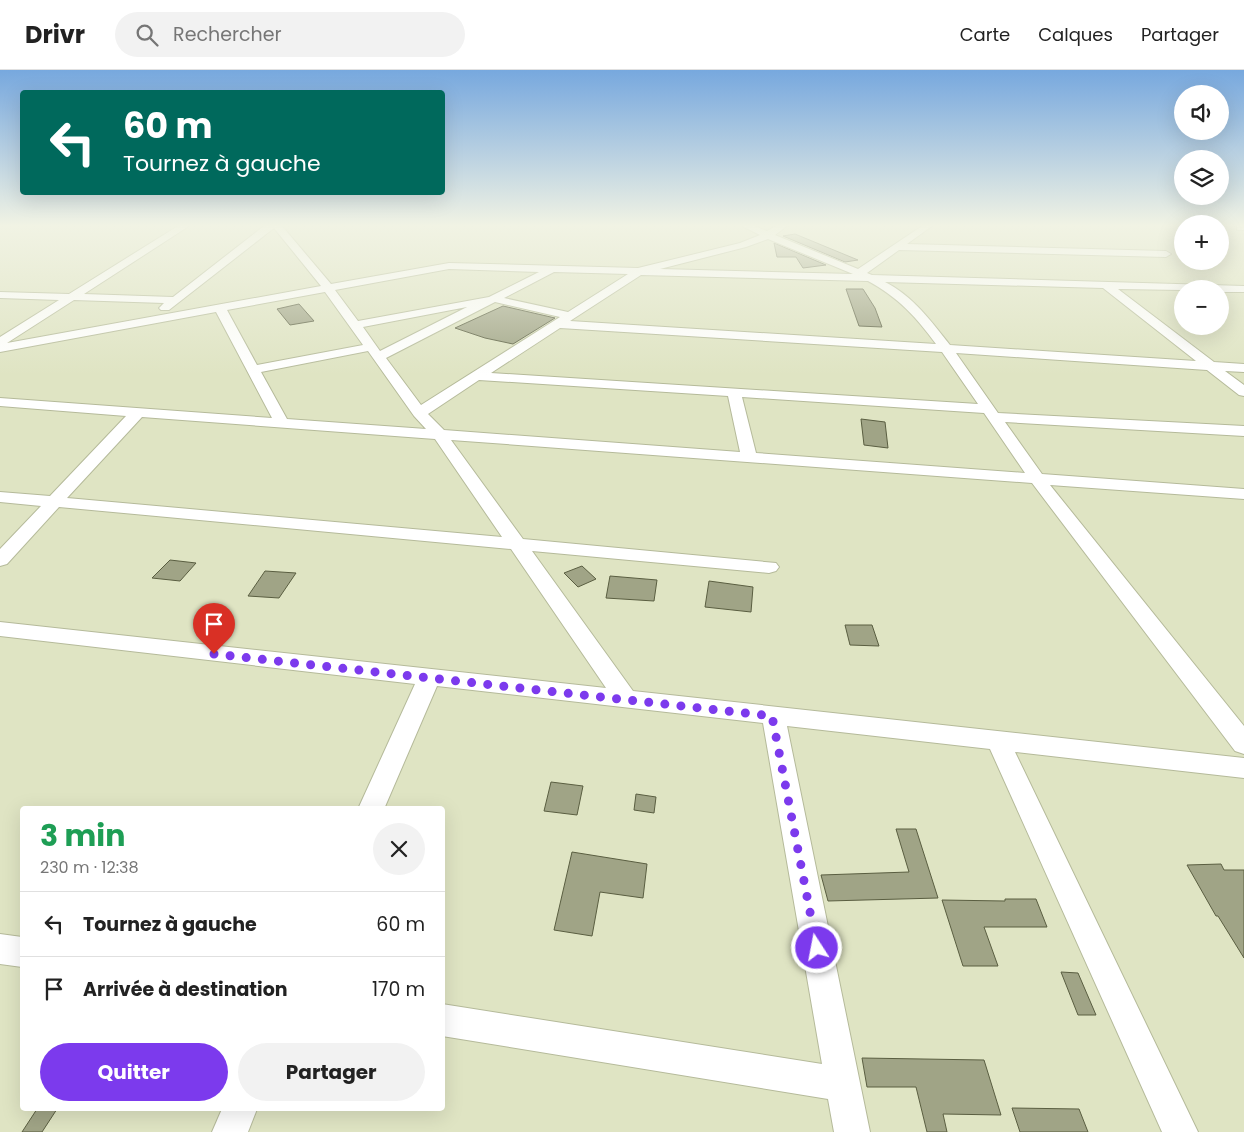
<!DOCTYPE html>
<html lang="fr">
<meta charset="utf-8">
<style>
:root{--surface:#fff;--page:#f2f2f2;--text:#222;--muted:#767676;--line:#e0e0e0;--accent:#7c3aed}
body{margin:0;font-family:Poppins,sans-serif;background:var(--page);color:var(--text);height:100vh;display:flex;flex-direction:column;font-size:19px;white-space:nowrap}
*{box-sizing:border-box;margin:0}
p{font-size:16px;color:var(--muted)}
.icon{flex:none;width:28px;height:28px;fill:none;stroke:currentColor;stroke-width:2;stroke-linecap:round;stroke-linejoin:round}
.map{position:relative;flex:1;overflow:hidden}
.details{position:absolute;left:20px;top:736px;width:425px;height:305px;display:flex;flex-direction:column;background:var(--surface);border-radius:5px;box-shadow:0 5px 20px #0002}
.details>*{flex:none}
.banner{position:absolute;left:20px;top:20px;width:425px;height:105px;border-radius:5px;box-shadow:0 5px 20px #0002;background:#00695c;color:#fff;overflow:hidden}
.buttons{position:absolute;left:1174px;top:15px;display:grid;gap:10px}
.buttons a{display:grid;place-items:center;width:55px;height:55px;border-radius:50%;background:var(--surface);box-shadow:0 5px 20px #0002;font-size:25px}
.pin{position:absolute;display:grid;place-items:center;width:42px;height:42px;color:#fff;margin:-51px -21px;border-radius:50% 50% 50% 0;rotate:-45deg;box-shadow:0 0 5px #0007}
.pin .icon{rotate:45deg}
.me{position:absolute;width:55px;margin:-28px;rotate:349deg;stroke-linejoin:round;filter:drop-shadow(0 0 4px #0008)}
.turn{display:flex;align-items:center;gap:18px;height:105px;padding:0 20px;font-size:22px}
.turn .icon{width:65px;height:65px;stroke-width:2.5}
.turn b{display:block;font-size:35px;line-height:42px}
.round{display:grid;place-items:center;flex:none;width:52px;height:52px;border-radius:26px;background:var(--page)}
.summary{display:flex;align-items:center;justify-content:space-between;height:85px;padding:0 20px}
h1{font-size:30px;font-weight:700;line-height:38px;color:#1e9e55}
.button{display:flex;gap:10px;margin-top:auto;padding:10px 20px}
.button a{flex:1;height:58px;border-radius:30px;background:var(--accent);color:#fff;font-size:20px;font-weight:700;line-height:58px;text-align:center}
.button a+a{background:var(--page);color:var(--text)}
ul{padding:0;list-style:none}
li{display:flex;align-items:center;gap:15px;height:65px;padding:0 20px;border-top:1px solid var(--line)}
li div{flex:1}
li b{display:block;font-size:19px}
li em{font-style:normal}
header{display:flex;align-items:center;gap:30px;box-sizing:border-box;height:70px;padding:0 25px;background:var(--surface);border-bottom:1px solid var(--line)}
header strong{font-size:24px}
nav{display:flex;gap:28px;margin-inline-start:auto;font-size:18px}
.search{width:350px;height:45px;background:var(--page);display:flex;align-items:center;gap:12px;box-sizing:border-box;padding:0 18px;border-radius:28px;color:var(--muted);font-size:19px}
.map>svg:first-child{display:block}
.building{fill:#a0a486;stroke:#5a5e41}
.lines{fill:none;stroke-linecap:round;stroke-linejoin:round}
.minor-casing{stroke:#b5ba9a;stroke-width:2}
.minor{fill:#fff;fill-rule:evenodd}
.route{stroke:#7c3aed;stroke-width:9;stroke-dasharray:0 16.2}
</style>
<header>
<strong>Drivr</strong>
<div class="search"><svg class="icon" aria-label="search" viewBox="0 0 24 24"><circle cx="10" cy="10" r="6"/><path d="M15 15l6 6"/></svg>Rechercher</div>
<nav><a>Carte</a><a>Calques</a><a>Partager</a></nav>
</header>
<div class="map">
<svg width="1244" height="1062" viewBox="0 0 1244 1062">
<rect width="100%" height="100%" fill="#dfe4c3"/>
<g class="building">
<path d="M795,164L858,190L845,192L783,166Z"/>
<path d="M774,173L826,195L803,198L796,187H777Z"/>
<path d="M846,219H863L875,238L882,257L859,256Z"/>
<path d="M299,234L314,251L290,255L277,239Z"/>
<path d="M503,236L555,248L513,274L485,268L455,258Z"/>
<path d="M861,349L885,352L888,378L864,375Z"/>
<path d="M170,490L196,493L180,511L152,508Z"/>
<path d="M582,496L596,509L578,517L564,503Z"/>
<path d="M265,501L296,503L279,528L248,526Z"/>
<path d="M610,506L657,510L654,531L606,528Z"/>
<path d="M709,511L753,517L751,542L705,537Z"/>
<path d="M845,555H872L879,576L850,575Z"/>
<path d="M551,712L583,716L577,745L544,741Z"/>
<path d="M636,724L656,727L654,743L634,740Z"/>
<path d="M896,759H916L938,828L828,831L821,805L909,802Z"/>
<path d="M572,782L647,794L643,828L600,822L592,866L554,860Z"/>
<path d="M1221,794L1224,800H1244V888L1218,846H1216L1187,795Z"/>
<path d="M1005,829H1036L1047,857H984L998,896H963L942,830L1005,831Z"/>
<path d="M1061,902L1078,903L1096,945H1078Z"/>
<path d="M862,988L984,990L1001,1045L943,1044L947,1062H927L916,1017H867Z"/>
<path d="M1012,1038L1079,1039L1088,1062H1020Z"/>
<path d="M37,1039H57L42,1062H22Z"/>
</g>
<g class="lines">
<g class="minor-casing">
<g id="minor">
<path d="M178,156H189L84,224L173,227L264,156H282L331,214L449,193L638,198L740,173L760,165L742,156H754L767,161L776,156H787L775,165L858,199L922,156H932L907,174L1166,181L1171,184L1166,187L899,180L867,203L872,205L1244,216V222H1220V219L1182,220L1118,219L1214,292L1244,294V302L1225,301L1244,315V326L1239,325L1207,300L956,283L998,343L1244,356V366L1005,352L1042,404L1244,419V429L1050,415L1244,656V684L1235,681L1032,413L451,370L523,469L776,493L779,497L776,501L769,503L532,481L633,621L1244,688V708L1015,682L1198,1062H1162L990,679L787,656L870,1062H834L828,1029L442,966V934L822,994L763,653L437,616L384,739H358L415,614L0,566V552L606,618L511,479L59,437L7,494L0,496V479L41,436L0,432V422L50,426L126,346L0,336V328L272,348L216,242L0,282V267L59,230L0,228V222L69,224ZM274,158L321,216L7,273L74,230L164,233L159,238L161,240H169ZM768,169L853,204L660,199L746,177ZM449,199L539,202L489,227L358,251L335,220ZM554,202L628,204L568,242L504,228ZM641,205L868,211C898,227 917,248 936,274L570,251ZM885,212L1103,218L1196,291L950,275C931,251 913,226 885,212ZM325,222L363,275L257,295L227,240ZM495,232L560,247L421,335L386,288ZM467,237L380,281L363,257ZM560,258L942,282L978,334L491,303ZM368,281L414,346L426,359L287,349L261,302ZM479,310L728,326L740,382L444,360L428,344ZM742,327L984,343L1025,403L756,383ZM142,347L435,369L502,467L67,428Z"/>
<rect x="1237" y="156" width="7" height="4"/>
<path d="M0,864L22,867V897L0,894Z"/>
<path d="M222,1039H257L248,1062H212Z"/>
</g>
</g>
<use href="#minor" class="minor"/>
</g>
<linearGradient id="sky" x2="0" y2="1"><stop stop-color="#77a8de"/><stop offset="0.51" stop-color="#f1f3e4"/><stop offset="1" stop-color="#f1f3e4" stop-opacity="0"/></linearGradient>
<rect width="1244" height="305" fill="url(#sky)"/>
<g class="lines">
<path class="route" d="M214,584L772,646L817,878"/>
</g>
</svg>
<div class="buttons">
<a><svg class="icon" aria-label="sound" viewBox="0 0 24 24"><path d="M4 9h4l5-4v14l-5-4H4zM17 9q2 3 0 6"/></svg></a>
<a><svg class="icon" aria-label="layers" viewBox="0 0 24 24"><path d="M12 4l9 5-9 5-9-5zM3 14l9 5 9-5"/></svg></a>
<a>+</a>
<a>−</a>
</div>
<div class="pin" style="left:214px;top:584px;background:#d93025"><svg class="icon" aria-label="arrive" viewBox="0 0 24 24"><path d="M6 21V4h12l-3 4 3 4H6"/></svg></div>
<svg class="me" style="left:817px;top:878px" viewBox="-20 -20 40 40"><circle r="17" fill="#7c3aed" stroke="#fff" stroke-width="3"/><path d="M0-11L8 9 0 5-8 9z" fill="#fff"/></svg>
<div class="banner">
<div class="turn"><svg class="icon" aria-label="left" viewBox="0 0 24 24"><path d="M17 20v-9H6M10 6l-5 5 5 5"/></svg><div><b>60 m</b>Tournez à gauche</div></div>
</div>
<section class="details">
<div class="summary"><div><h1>3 min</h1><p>230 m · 12:38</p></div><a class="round"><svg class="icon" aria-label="close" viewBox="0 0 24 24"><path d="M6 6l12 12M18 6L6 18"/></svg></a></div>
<ul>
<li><svg class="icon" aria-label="left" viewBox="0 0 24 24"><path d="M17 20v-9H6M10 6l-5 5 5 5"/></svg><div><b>Tournez à gauche</b></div><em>60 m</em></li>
<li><svg class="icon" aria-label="arrive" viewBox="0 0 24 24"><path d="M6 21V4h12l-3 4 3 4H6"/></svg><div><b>Arrivée à destination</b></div><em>170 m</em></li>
</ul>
<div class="button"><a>Quitter</a><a>Partager</a></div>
</section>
</div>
